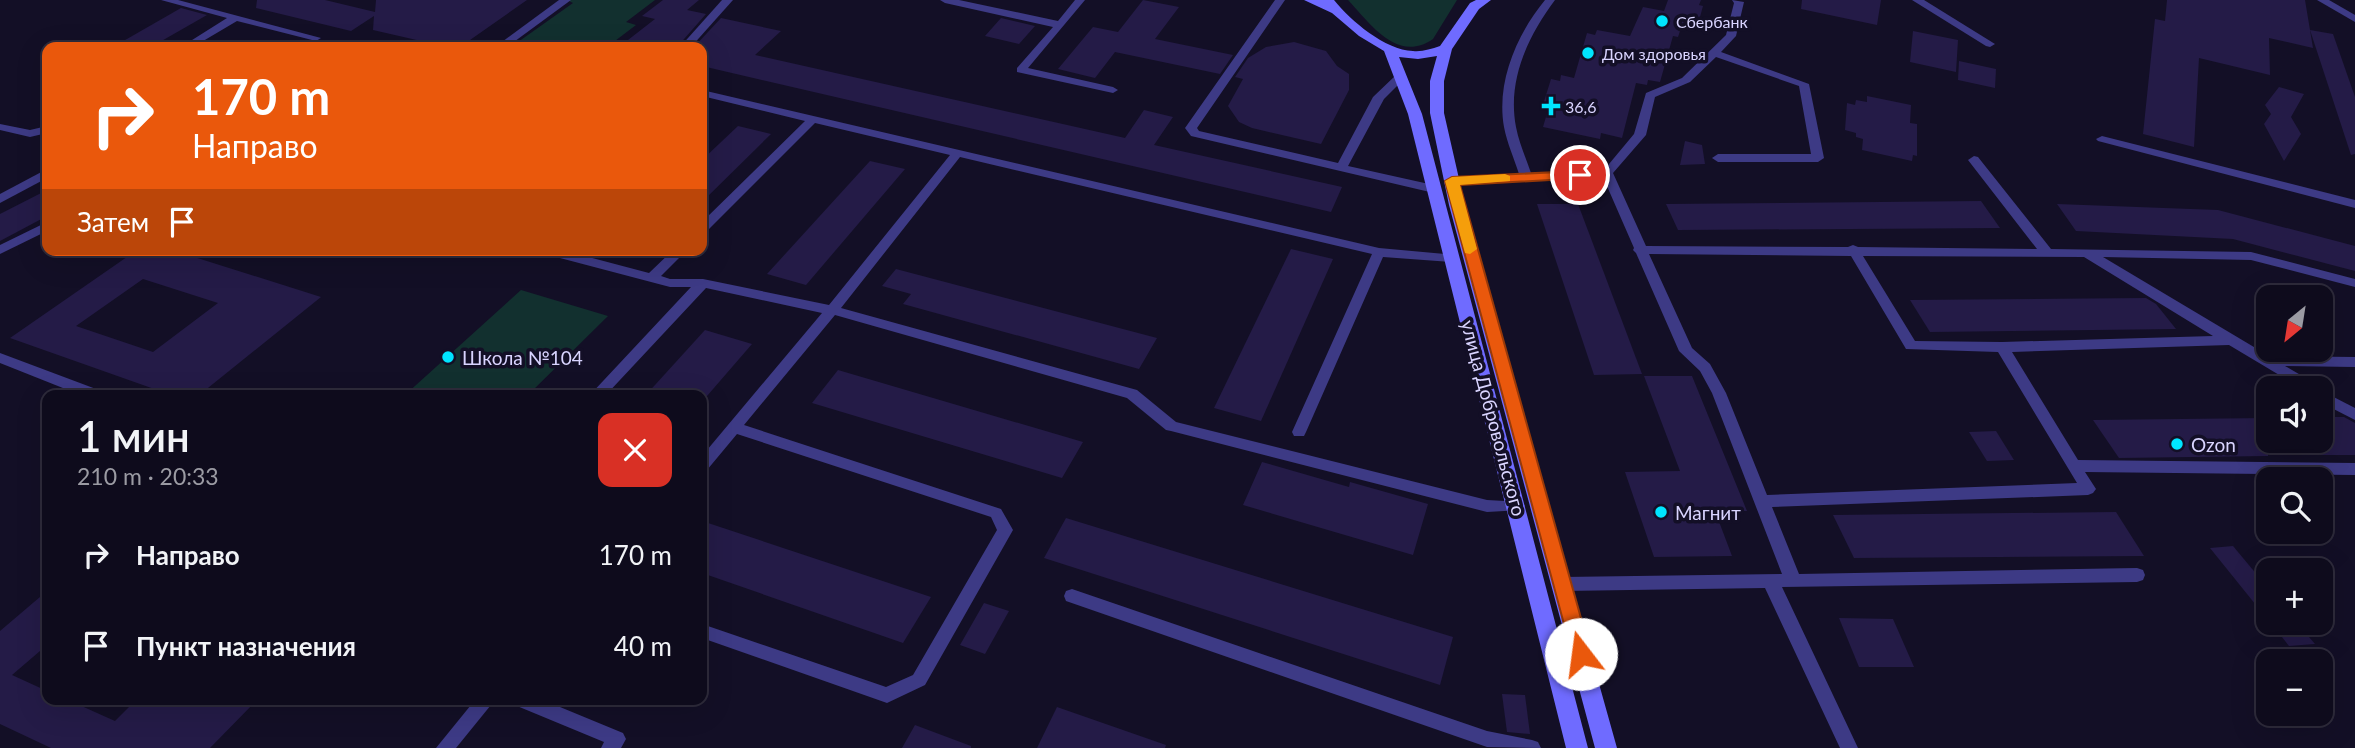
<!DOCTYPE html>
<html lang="ru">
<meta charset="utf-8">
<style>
:root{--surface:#0e0b1c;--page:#1c1929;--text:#f1f3f6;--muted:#9b9ba3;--line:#2e2b3b}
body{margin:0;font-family:Lato,sans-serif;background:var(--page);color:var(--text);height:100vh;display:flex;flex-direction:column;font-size:26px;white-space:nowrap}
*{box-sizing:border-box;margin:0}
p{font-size:23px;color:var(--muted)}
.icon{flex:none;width:38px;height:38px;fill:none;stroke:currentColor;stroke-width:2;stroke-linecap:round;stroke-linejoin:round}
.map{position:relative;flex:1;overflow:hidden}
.drawer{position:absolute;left:42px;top:390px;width:665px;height:315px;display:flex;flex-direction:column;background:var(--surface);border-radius:14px;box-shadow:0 7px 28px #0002,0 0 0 2px var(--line)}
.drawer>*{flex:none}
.top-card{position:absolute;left:42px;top:42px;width:665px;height:214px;border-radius:14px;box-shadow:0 7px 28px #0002,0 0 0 2px var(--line);background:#ea580c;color:#fff;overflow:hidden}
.needle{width:46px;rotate:210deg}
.tools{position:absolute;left:2256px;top:285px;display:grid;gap:14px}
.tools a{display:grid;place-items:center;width:77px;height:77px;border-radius:14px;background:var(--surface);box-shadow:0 7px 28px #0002,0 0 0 2px var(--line);font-size:35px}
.pin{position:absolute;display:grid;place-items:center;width:60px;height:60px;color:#fff;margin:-30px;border:4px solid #fff;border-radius:50%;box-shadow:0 2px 7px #0007}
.me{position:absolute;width:77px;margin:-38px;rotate:345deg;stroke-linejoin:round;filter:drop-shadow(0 0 5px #0008)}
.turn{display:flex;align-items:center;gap:24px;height:147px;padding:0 35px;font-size:32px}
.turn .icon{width:91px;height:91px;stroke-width:2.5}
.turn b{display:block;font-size:49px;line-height:60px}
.then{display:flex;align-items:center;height:66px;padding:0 35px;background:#0003;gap:14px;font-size:26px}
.round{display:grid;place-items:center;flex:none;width:74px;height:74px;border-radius:14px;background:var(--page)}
.summary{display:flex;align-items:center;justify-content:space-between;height:119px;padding:0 35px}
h1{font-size:42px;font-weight:600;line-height:52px}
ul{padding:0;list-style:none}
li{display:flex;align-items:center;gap:21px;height:91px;padding:0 35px}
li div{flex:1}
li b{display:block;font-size:26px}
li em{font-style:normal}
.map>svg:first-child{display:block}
.green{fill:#12302f}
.building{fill:#241b47;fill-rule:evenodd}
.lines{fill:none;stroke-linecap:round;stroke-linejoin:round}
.service{fill:#3d3a85;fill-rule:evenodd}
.secondary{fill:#6f6bff;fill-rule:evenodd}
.route{fill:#ea580c;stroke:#983908;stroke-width:2}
.slow{fill:#f59e0b}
.poi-dot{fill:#00e5ff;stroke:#130f26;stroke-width:2.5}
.labels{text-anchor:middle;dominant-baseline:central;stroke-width:7;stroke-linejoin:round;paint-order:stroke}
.far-poi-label{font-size:16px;fill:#d9d4ff;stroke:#130f26;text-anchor:start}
.poi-label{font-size:19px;fill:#d9d4ff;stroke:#130f26;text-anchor:start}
.street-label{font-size:19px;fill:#d9d4ff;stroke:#130f26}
</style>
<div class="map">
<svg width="2355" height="748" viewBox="0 0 2355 748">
<rect width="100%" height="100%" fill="#130f26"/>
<g class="green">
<path d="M567,0H655L626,22L636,25L607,47H511L573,3Z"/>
<path d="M1348,0H1457L1433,39C1397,64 1370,23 1348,0Z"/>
<path d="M521,290L608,316L528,395H405Z"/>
</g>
<g class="building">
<path d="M257,0H325L375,12L376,0H527L460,47H447L373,30L374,16L351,31L256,8Z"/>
<path d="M663,0H699L687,10L706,14L677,47H619L655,19L642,16Z"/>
<path d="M1143,0L1179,7L1155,39L1233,55L1220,74L1115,52L1095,78L1058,69L1093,27L1118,32Z"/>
<path d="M1668,0H1701L1699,5L1703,6L1697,28L1682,25L1678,37L1673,36L1660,82L1648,80L1647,85L1636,83L1622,138L1601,133L1600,139L1543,127L1548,110L1542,108L1551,79L1560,81L1561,75L1574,78L1587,33L1595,35L1597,30L1630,36L1643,7L1664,11Z"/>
<path d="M1802,0H1881L1877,25L1801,9Z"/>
<path d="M2167,0H2305L2313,48L2269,38L2270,75L2199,58L2194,147L2143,134L2155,19L2165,21Z"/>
<path d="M181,8L207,15L151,47H113Z"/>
<path d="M721,18L781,31L755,55L1125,138L1144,110L1173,117L1154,145L1342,187L1331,212L702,66V47H694Z"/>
<path d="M1001,18L1035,26L1019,44L985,36Z"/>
<path d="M2310,30L2333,34L2355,97V154L2351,155Z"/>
<path d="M1913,31L1958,40L1956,72L1910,62Z"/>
<path d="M1294,42L1326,51L1337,66L1349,74V90L1321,144L1252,128L1239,122L1228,106L1243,79L1235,77L1248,58L1266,47Z"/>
<path d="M1959,61L1996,69L1995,88L1958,80Z"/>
<path d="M2279,87L2304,94L2291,117L2301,134L2284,161L2264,124L2271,114L2265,105Z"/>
<path d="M1867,96L1911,105L1910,123L1917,124V156L1913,155L1912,161L1862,150L1863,139L1856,137V133L1845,130L1847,103L1855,105L1856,100L1867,102Z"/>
<path d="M738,126L771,134L702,202V160Z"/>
<path d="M1685,141L1702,145L1705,164L1680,165Z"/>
<path d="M870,161L905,169L806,285L767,274Z"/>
<path d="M47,190V216L0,241V214Z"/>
<path d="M1981,201L2000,228L1678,230L1666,204Z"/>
<path d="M1537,204H1578L1642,374L1594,375Z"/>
<path d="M2057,204L2218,210L2355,246V271L2233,239L2076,231Z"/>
<path d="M1291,249L1333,259L1261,421L1214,408Z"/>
<path d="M137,250H172L321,297L198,396H174L10,338ZM143,279L218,303L153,352L76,326Z"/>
<path d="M896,269L1157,338L1139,369L903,304L911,294L882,286Z"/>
<path d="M2146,298L2156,304L2176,329L1930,332L1910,300Z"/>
<path d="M705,330L752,344L707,396H645Z"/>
<path d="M838,370L1083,442L1062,478L812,403Z"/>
<path d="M1644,376H1692L1747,511H1715L1732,556L1654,557L1625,472L1680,471Z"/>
<path d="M2320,417H2344L2355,423V455H2320Z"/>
<path d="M2268,418V456L2119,458L2093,420Z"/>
<path d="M1996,431L2014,460L1987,461L1969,432Z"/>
<path d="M1262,462L1349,487L1350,482L1428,504L1413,555L1243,505Z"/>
<path d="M2116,512L2144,556L1854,558L1833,515Z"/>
<path d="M1066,518L1453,637L1440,685L1044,558Z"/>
<path d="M702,521L931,597L903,643L702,573Z"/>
<path d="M2233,546L2268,588V620L2210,548Z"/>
<path d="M47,591V645L12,675L47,691V700H68L115,721L136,700H257L210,748H51L0,724V631Z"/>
<path d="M984,603L1009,611L985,654L960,645Z"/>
<path d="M1839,618L1893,619L1914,667H1859Z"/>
<path d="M2271,623H2297L2315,644L2289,646Z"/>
<path d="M1502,694L1525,695L1530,734L1507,732Z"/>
<path d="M1057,707L1166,745L1165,748H1037Z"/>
<path d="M915,725L971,746V748H902Z"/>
</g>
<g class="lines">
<g class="service">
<path d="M161,0H178L321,38L316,41L237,21L193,47H181L227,18Z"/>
<path d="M559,0H571L507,47H495Z"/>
<path d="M722,0H733L691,47H680Z"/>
<path d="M940,0H959L1058,21L1075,0H1085L1028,68L1113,87L1118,90L1113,93L1017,72V68L1053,27L945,3Z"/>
<path d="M1275,0H1285L1197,128L1199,131L1338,163L1373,97L1396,75H1404V79L1384,99L1348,166L1438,186L1440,189L1438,192L1434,193L1191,136L1185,128Z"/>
<path d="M1545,0H1555C1528,36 1507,80 1516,127C1519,143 1526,158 1531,173L1604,170L1634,134L1646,93L1682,78L1726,35L1734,3L1732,0L1744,2L1736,36L1721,52L1809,84L1824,158L1818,162H1718L1712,158L1718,154H1811L1799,86L1716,57L1690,82L1655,97L1646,135L1613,173L1646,246L1848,247L1853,245L1858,247L2037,249L1968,160L1974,156L1978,157L2051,249L2251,252L2355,279V287L2251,260L2103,257L2269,356L2355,357V367L2285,366L2316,384L2318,388H2301L2229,345L2012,352L2078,460L2355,463V475L2085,472L2096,489L2093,493L2088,495L1772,507L1799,574L2137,568L2143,570L2145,575L2143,580L2137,582L1782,587L1858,748H1840L1765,588L1563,591L1557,589L1555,584L1557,579L1563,577L1782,574L1712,393L1700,371L1679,351L1636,253L1633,250L1634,248L1603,177L1452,185L1446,181L1452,177L1519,174C1514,158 1507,143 1504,127C1496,82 1517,34 1545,0ZM1649,254L1851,256L1906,349L1998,352L2077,483L1767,495L1726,393L1710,364L1692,348ZM1863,256L2084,257L2213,336L2002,342L1915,341Z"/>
<path d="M1912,0H1924L1995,44L1990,47L1986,46Z"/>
<path d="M2317,0H2329L2355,15V22Z"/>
<path d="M702,90L1379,248L1456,255L1457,258L1456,261L1451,262L1383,257L1306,432L1304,436H1294L1292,432L1372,254L960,157L841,308L1137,390L1176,422L1487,500L1522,502L1525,506L1522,510L1487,512L1171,431L1166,430L1127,398L835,315L744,425L1001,509L1013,530L925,685L887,703L702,638V624L886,687L913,675L997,530L991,517L737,434L707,470L702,472V456L822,313L706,288L605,396H589L691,287H670L541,253L539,250H562L649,273L673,250H687L661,276L670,279H703L829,305L950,155L815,123L706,232L702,233V222L805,121L702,96Z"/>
<path d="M0,124L30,130L47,126V133L30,137L0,130Z"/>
<path d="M2102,136L2355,200V208L2098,141L2096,139Z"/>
<path d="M47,169V178L0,203V194Z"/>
<path d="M47,222V231L0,254V245Z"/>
<path d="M0,353L104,392L106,396H83L0,363Z"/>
<path d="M2320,390L2355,408V420L2320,402Z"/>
<path d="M1072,589L1487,731L1532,740L1538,742L1541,748L1487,747L1066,601L1064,596L1066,591Z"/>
<path d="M475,700H495L456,748H436Z"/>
<path d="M514,700H543L623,733L626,739L621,748H601L604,742L517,706Z"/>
</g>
<path class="secondary" d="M1304,0H1334C1351,21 1385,50 1413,51C1422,52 1431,49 1440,46L1470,3L1476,0H1491L1479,9L1452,49L1444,81V113L1465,205L1617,748H1595L1449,205L1430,113V81L1437,56L1418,59L1399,57L1422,114L1588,748H1566L1408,114L1384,51L1359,36L1332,13Z"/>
</g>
<path class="route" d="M1580,171L1587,175L1585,178L1460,185L1591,654L1588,660L1581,662L1574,660L1572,654L1445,181L1452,177Z"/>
<path class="slow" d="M1505,174L1510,176V181L1460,185L1477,249L1470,254L1465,253L1445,181L1452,177Z"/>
<g class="poi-dot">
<circle cx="1662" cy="21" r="7"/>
<circle cx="1588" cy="53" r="7"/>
<path d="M1547.5 95.5h7v7h7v7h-7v7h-7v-7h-7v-7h7z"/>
<circle cx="448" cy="357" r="7"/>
<circle cx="2177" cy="444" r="7"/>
<circle cx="1661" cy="512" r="7"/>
</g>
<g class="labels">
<g class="far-poi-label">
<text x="1676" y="21">Сбербанк</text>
<text x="1602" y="53">Дом здоровья</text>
<text x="1565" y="106">36,6</text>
</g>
<g class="poi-label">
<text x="462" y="357">Школа №104</text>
<text x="2191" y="444">Ozon</text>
<text x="1675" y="512">Магнит</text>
</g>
<g class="street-label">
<text transform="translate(1494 418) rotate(75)">улица Добровольского</text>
</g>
</g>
</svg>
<div class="tools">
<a><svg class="needle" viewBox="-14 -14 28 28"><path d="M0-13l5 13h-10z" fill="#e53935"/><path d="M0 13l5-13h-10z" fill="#9b9ba3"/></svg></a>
<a><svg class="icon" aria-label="sound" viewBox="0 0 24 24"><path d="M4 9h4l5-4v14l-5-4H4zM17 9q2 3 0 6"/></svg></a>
<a><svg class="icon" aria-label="search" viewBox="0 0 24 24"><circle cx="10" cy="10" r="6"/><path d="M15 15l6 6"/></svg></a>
<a>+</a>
<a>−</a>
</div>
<div class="pin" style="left:1580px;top:175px;background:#d93025"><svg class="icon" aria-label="arrive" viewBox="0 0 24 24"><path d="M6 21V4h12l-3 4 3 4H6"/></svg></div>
<svg class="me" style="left:1581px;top:654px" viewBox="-20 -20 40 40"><circle r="19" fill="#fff"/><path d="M0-13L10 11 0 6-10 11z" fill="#ea580c"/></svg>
<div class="top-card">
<div class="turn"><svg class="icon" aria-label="right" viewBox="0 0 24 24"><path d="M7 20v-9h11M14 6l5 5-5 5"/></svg><div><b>170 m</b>Направо</div></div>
<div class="then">Затем<svg class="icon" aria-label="arrive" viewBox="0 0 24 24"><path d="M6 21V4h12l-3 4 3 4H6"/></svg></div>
</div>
<section class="drawer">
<div class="summary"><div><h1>1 мин</h1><p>210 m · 20:33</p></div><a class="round" style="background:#d93025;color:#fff"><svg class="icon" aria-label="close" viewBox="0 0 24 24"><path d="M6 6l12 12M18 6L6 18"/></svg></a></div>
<ul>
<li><svg class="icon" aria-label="right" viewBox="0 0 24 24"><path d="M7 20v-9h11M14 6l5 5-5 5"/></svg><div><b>Направо</b></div><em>170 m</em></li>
<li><svg class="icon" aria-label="arrive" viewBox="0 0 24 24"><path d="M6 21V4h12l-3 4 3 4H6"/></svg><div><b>Пункт назначения</b></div><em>40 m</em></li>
</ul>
</section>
</div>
